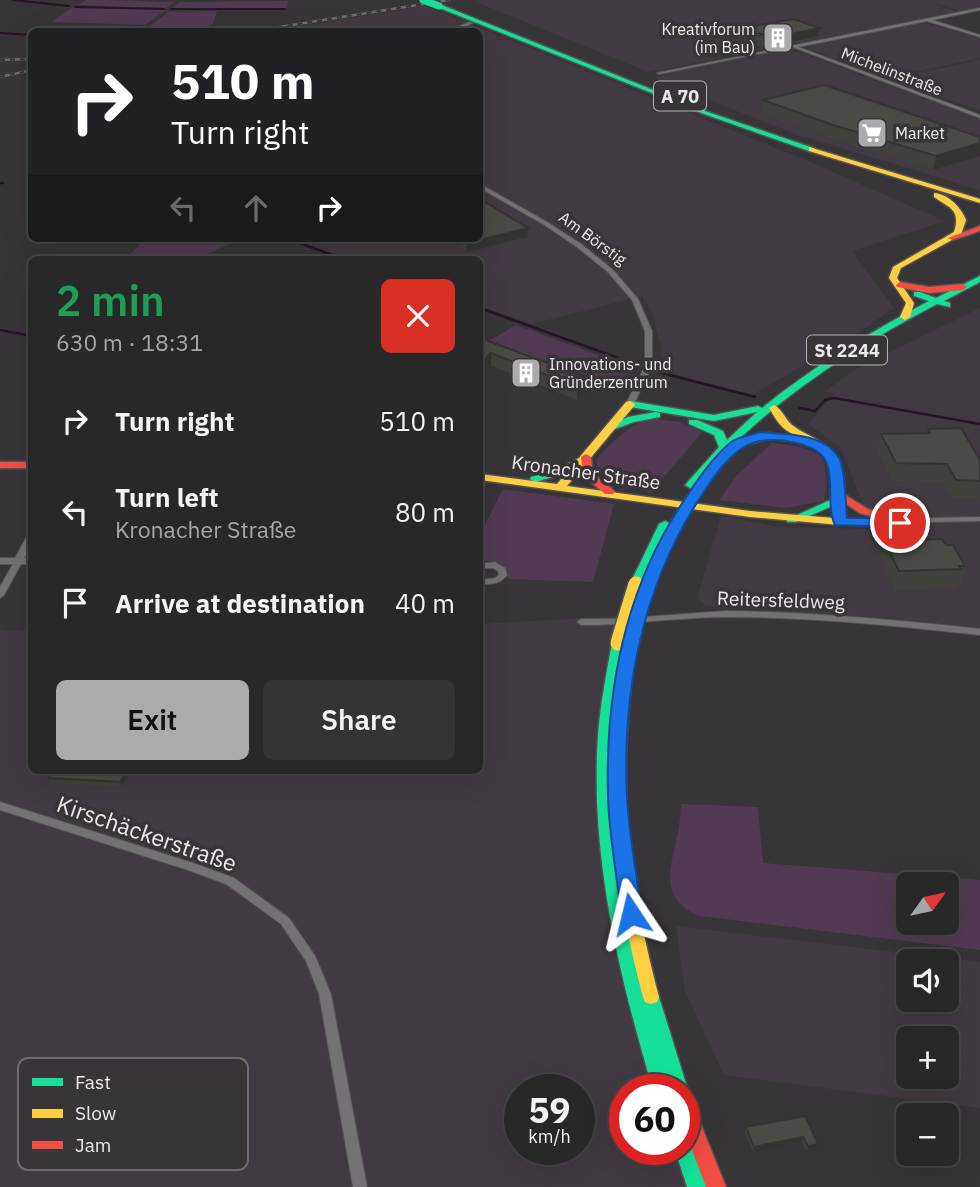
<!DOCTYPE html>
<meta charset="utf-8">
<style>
:root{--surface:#292829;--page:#353435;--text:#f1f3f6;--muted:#a5a6a8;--line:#454446;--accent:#adaaad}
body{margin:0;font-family:"IBM Plex Sans",sans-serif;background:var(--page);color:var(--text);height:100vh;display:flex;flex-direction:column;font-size:26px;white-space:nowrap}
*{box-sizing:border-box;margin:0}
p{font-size:23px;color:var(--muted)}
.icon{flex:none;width:38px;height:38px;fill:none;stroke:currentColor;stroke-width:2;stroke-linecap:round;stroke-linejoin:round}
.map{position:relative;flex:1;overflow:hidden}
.sheet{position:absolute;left:28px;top:256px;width:455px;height:518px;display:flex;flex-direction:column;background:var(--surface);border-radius:10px;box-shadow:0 7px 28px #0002,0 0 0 2px var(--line)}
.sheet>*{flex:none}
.guide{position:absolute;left:28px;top:28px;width:455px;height:214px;border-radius:10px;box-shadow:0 7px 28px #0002,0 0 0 2px var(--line);background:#202124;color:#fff;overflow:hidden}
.needle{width:46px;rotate:57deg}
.tools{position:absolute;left:896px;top:872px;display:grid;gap:14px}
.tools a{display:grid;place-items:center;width:63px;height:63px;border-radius:10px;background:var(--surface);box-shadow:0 7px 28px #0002,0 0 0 2px var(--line);font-size:35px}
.speed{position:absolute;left:504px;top:1074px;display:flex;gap:14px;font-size:35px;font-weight:700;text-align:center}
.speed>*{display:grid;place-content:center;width:91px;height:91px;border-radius:50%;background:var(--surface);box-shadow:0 7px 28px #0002,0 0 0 2px var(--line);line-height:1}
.speed small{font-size:18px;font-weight:400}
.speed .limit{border:10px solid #d22;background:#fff;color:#111}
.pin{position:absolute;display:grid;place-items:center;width:60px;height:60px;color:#fff;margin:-30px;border:4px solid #fff;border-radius:50%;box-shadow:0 2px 7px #0007}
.me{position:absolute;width:77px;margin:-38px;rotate:350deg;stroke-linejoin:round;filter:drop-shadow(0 0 5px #0008)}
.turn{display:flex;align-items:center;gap:24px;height:147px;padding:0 28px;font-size:32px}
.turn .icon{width:91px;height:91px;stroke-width:2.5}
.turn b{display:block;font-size:49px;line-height:60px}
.lanes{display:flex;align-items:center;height:66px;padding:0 28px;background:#0003;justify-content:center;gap:35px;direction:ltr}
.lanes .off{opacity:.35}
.round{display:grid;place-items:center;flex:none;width:74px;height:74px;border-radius:10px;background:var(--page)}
.headline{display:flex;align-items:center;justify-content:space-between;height:119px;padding:0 28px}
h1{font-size:42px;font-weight:600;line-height:52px;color:#1e9e55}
.button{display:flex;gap:14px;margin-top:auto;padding:14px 28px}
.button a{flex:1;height:80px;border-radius:10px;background:var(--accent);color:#111;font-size:28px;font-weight:600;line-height:80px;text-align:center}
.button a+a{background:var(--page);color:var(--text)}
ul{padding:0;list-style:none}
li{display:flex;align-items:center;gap:21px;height:91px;padding:0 28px}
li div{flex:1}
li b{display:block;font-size:26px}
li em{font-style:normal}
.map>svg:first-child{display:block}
.built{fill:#423a42;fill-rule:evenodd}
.green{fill:#513b52;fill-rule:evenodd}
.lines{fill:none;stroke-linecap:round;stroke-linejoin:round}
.stream-far1{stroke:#281429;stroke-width:2}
.stream{stroke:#281429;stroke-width:2.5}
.street-casing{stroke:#545254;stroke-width:2}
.fast-casing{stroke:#545254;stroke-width:3}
.slow-casing{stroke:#545254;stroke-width:3}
.jam-casing{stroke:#545254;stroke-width:3}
.street{fill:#737173;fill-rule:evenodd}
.fast{fill:#16e098;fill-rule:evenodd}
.slow{fill:#ffcf43;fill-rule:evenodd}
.jam{fill:#f24e42;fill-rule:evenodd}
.rail-casing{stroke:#6e6c6e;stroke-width:2.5}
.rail{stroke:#383438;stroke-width:2;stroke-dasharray:5;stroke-linecap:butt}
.fast-bridge-casing{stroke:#545254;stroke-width:8;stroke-linecap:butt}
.slow-bridge-far1-casing{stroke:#545254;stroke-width:13;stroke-linecap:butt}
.slow-bridge-casing{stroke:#545254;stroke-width:18;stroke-linecap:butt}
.fast-bridge{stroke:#16e098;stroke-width:7}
.slow-bridge-far1{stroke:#ffcf43;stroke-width:11}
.slow-bridge{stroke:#ffcf43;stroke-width:15}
.wall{fill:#40403d}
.shaded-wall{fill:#343432}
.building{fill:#4a4b47;stroke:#343432;stroke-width:2}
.route{fill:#1a73e8;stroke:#114b97;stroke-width:2}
.labels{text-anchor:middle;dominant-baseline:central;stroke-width:7;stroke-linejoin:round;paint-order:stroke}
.far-poi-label{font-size:16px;fill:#ece9ec;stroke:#383438;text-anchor:start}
.far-street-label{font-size:16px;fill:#ece9ec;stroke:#383438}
.shield{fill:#383438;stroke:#b6b3b6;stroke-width:2}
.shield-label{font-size:18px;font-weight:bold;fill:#ece9ec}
.street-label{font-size:19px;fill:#ece9ec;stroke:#383438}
.near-street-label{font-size:23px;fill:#ece9ec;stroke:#383438}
.key{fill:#383438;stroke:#6e6a6e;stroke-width:2}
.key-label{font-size:19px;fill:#ece9ec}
</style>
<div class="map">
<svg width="980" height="1187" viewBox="0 0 980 1187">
<rect width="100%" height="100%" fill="#373537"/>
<g class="built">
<path d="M481,0H980V8L961,11L929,2L957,12L648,72L474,1Z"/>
<path d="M426,6L810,162L945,221L852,251L894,308L853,336L752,395L662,371V350L651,309L642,296L532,324L480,306V259H348L291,238H480V32H265Z"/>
<path d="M924,23L980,38V58L886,78L810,49V46Z"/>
<path d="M777,50L798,52L980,119V190L795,134L654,78L670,72Z"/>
<path d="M980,60V110L903,84L920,81L915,78L918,73Z"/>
<path d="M980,308V628L706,606L697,598L721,516L778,527L873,529L841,448L808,424L834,394L824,392L857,368Z"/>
<path d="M638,615L612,739L648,1016L667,1090H625V1150H683L693,1187H0V630L31,631L32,770H480V624ZM520,1090H579V1150H520Z"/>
<path d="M676,926L980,962V1108L724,1075L685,991ZM908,961H947V999H908ZM908,1038H947V1076H908Z"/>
</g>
<g class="green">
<path d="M86,0L174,2L166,8L78,5Z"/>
<path d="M288,1L287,8L171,9L181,2Z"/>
<path d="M73,7L165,10L145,25L51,22Z"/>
<path d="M217,11L213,24L209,25L207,30L144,31L168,12Z"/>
<path d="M147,238H244L196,259H125Z"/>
<path d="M516,325L631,367L621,387L487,342Z"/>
<path d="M656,419L680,422L702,432L663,478L653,494L611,481L597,471V458C615,441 630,421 656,419Z"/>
<path d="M772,443C791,445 807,446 823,458L827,483L824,501L787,508L719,500L736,476Z"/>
<path d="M503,489L614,504L593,582L508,579C510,561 494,560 480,561V535Z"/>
<path d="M681,804L758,807L763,863L980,880V950L699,916C660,899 669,872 677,837C680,826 680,814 681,804ZM908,884H947V922H908Z"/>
</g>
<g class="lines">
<g class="stream-far1">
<path d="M13,0L69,6"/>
<path d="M75,7L164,9"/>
<path d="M171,9H285"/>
<path d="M0,33L32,35"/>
</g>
<g class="stream">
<path d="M0,183H3"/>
<path d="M286,238L343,259"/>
<path d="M480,308L621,359"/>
<path d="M0,330L32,336"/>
<path d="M658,372L755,397"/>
<path d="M800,408L815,411L825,400L834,398L980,424"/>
</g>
<g class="street-casing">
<g id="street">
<path d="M980,8V10L932,20L980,35V37L927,21L798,47L980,115V118L793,47L659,74L657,73Z"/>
<path d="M470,22L473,23L451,32H444Z"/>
<path d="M480,184L547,222L581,244L613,270L638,299L652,331V366L633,406H627L626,404L645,366V331L632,300L608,272L577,247L543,224L480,188Z"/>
<path d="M980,517V521L840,524L836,522L840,520Z"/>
<path d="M29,533H32V544L24,558H32V564H21L4,595L0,598V587L13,564H0V558H15Z"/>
<path d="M495,562L505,568L507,575C499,585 491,584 480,584V580L495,578L499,575L498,571L493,568H480V564Z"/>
<path d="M725,611C810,612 895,620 980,629V635C896,626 812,617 728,617C685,617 642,623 599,625H581L577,622L581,619H617Z"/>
<path d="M0,802L196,864L234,878L289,918L315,956L331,994L367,1187H353L319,994L306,961L281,924L226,884L188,870L0,810Z"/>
</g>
</g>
<g class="fast-casing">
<g id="fast">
<path d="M439,4L708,112L816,149L809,151L704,114L437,7Z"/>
<path d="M980,276V282L944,301L950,303V307L937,304C865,342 797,384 738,440L769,433L805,438L806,440L805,442L769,439L736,447L732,446L694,487L690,488L685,485L719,447L714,435L689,424V420H697L723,431L727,440L757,412L714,421L630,407L625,404L630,401L714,415L758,406L762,408C814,366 870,332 929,301L914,296V292H920L936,298Z"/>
<path d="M656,412L660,413V417L634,422L612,430L607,427L628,417Z"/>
<path d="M579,458L583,459L584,461L583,463L561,475L535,482L530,479L531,477L553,471Z"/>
<path d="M837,497L841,498L843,500L841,502L796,522H788L786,520Z"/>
<path d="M665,521L671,524L642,584L640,587H632L630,584L659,524Z"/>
<path d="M618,639L624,643C619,680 612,718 611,755C609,837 624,916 644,995L645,992L651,990L657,992L659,997L688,1090L684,1096V1090H653C621,981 593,869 597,754C598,717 605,680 612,643Z"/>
<path d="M684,1142L691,1144L707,1187H687L675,1150H684Z"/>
</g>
</g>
<g class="slow-casing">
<g id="slow">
<path d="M809,147L980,199V203L809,151Z"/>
<path d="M934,193C948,194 961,207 966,220L961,235L901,268L897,278L914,303L910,317L905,320L900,317L906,303L889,278L893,267L954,232C961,210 950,208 934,197Z"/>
<path d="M630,401L635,404L634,406L567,486L750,511L834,518C833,500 836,480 829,463C821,445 800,440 786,430C778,424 774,416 769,408L774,405C782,409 785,419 792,425C802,433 815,437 825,445C849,463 844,496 846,522L840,525L750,517L480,480V474L557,484L626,402Z"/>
<path d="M630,638L636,642C630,686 626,730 626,775C626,851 640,924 659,997L657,1002L651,1004L645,1002L643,997C624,924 610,851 611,775C612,730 617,686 624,642Z"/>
</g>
</g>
<g class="jam-casing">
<g id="jam">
<path d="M980,226V231L952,240L948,238Z"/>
<path d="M900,282L929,287L963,284L967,287L963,290L929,293L897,287L896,285Z"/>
<path d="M586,454L591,457L593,474L613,490L615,492L613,494H605L583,475L581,457Z"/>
<rect x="0" y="462" width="32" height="6"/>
<path d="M837,490L868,509L904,520L906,522L900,525L860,513L833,495L831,493Z"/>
<path d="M674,523L680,526L653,585L647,589L643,588L641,585L668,526Z"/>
<path d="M684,1097L690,1099L693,1105L726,1187H706L684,1129Z"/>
</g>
</g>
<use href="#street" class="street"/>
<use href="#fast" class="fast"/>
<use href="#slow" class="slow"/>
<use href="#jam" class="jam"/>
<g class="rail-casing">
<g id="rail">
<path d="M227,32L255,27"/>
<path d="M248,32L449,0"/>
<path d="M0,60L32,59"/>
<path d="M0,77L32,70"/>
</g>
</g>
<use href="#rail" class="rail"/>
<g class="fast-bridge-casing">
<path id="fast-bridge" d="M423,0L439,6"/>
</g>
<g class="slow-bridge-far1-casing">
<path id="slow-bridge-far1" d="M674,526L700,487"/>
</g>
<g class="slow-bridge-casing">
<g id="slow-bridge">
<path d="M630,642L647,585"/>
<path d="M618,643L636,584"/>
</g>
</g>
<use href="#fast-bridge" class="fast-bridge"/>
<use href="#slow-bridge-far1" class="slow-bridge-far1"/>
<use href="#slow-bridge" class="slow-bridge"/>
</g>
<g class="wall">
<path d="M744,28H820L818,36L772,47L743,37Z"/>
<path d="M763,100L980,137L933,170L831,139L761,113Z"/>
<path d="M527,237L467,252L446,238H480Z"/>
<path d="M480,338L591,379L590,392L577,400L491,366L480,377Z"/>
<path d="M928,429L980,460V499L952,498L943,482L892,481L878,451L881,434L927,433Z"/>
<path d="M884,541L946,545L965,566L961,585H957L956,588L896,591L881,560Z"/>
<path d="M52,770H204L201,777L128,773L122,787L50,783L49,778Z"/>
<path d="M805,1116L818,1144L817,1150L807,1152L802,1142L753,1152L745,1133L746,1127Z"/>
</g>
<g class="shaded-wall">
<path d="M820,28L818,36L772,47L773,38Z"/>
<path d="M980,143V156L933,170L936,156Z"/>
<path d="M528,228L527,237L467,252V243Z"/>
<path d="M491,353V366L480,377V365Z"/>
<path d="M591,379L590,392L577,400V387Z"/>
<path d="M126,770H127L128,773L122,787L121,782Z"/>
<path d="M803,1137L802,1142L753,1152L754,1147Z"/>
<path d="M818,1144L817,1150L807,1152L808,1146Z"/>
</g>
<g class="building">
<path d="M793,19L820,28L773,38L744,28Z"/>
<path d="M824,85L980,137V143L936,156L833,125L763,100Z"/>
<path d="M480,199L528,228L467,243L459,238H480Z"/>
<path d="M480,338L591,379L577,387L491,353L480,365Z"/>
<path d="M961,428L980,460V481L956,480L947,464L896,463L881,434L930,433L928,429Z"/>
<path d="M942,539L946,545H953L965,566H959L961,569L899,571L884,541Z"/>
<path d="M52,770H126L121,782L49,778Z"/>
<path d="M164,770H201L200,772Z"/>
<path d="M805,1116L818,1144L808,1146L803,1137L754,1147L746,1127Z"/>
</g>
<path class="route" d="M760,432C784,434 825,433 839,458C846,470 845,503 847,518H900L907,523L900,527L835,525C826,508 835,473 824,458C812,442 778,438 760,441C734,445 713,477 700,498C642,587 622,692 627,797C629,836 637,875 642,914L639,919L631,921L624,919L621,914C617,875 609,835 608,797C605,693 625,589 683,502C696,482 712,458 730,443C736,437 751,435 760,432Z"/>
<defs>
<g id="building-square" transform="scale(1.575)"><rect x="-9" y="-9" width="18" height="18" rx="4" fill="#adaaad" stroke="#383438"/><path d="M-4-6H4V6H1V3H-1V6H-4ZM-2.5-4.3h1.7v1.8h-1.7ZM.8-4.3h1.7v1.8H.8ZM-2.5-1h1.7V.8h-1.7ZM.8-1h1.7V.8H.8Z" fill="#fff"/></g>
<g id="supermarket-square" transform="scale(1.575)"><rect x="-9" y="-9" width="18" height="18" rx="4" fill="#adaaad" stroke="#383438"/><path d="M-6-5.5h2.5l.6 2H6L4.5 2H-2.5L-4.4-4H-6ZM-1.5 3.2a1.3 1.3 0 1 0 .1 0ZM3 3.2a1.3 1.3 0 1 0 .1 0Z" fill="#fff"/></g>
</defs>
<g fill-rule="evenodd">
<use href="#building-square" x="778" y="38"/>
<use href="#supermarket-square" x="872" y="133"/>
<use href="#building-square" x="526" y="373"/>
</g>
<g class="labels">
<g class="far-poi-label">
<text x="755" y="29" text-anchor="end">Kreativforum<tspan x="755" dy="18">(im Bau)</tspan></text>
<text x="895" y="133">Market</text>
<text x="549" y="364">Innovations- und<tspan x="549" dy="18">Gründerzentrum</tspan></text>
</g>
<g class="far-street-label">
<text transform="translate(892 71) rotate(21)">Michelinstraße</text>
<text transform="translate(593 238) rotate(36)">Am Börstig</text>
</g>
<g class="shield">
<rect x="654" y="81.5" width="52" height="29" rx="5"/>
<rect x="807" y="335.5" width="80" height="29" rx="5"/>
</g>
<g class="shield-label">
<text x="680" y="96">A 70</text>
<text x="847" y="350">St 2244</text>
</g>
<g class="street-label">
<text transform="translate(586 472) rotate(8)">Kronacher Straße</text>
<text transform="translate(781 600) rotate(2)">Reitersfeldweg</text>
</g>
<g class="near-street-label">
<text transform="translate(147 833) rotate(19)">Kirschäckerstraße</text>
</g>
</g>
<rect x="18" y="1058" width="230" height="112" rx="10" class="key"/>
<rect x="32" y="1078" width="31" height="8" fill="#16e098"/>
<rect x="32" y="1109" width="31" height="9" fill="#ffcf43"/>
<rect x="32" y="1141" width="31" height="8" fill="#f24e42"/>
<g class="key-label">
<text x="75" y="1089">Fast</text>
<text x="75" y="1120">Slow</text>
<text x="75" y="1152">Jam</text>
</g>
</svg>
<div class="tools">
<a><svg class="needle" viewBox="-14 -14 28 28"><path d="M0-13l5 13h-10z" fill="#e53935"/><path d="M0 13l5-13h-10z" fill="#a5a6a8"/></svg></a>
<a><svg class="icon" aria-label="sound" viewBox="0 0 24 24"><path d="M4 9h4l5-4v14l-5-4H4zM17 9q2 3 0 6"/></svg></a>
<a>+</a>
<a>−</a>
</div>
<div class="speed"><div>59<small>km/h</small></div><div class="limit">60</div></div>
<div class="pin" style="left:900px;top:523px;background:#d93025"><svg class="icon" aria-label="arrive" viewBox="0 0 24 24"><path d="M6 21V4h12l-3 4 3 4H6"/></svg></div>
<svg class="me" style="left:631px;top:914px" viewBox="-20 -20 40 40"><path d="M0-17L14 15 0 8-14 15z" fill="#1a73e8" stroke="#fff" stroke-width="4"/></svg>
<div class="guide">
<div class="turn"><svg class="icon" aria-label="right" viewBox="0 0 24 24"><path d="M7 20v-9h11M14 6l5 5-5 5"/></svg><div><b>510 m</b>Turn right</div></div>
<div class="lanes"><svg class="icon off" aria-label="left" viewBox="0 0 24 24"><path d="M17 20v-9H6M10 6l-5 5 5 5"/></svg><svg class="icon off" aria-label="ahead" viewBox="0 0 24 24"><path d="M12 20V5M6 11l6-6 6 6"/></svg><svg class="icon" aria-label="right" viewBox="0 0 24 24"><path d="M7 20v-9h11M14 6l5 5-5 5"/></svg></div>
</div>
<section class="sheet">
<div class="headline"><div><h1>2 min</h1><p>630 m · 18:31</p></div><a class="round" style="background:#d93025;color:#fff"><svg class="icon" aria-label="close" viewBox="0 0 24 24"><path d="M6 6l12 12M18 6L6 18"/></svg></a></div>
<ul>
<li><svg class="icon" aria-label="right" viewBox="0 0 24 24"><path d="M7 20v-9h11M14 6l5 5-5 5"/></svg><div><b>Turn right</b></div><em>510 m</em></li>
<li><svg class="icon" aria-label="left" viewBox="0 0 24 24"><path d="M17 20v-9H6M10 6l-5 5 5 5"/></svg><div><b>Turn left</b><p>Kronacher Straße</p></div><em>80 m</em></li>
<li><svg class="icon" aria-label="arrive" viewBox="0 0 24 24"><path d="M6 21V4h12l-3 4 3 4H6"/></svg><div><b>Arrive at destination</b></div><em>40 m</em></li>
</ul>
<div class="button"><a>Exit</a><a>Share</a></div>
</section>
</div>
